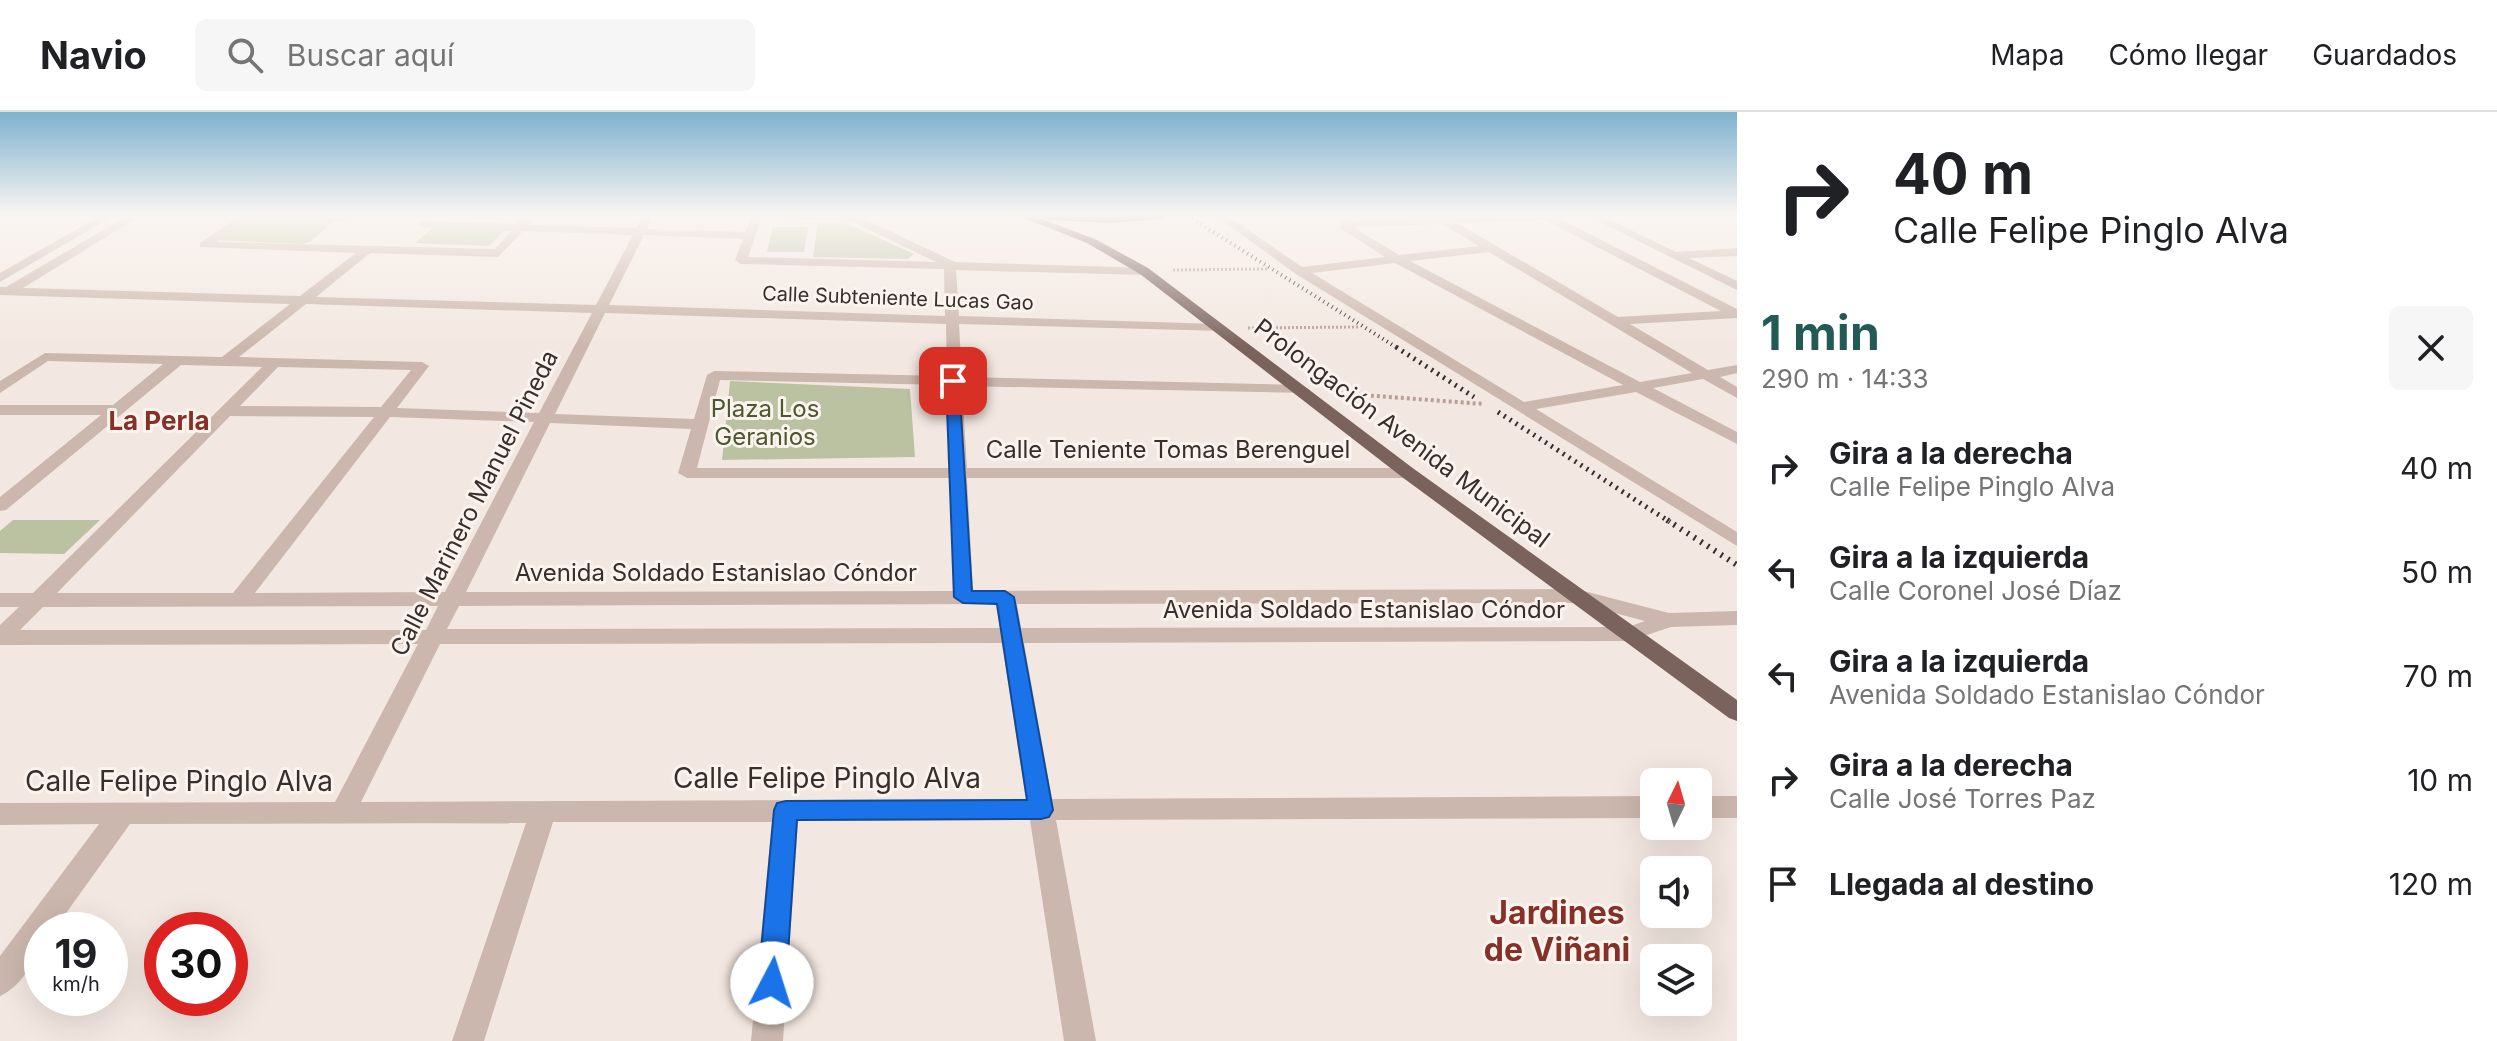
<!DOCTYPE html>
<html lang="es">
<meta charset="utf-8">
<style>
:root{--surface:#fff;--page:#f6f6f6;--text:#202124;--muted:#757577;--line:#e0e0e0;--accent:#225a55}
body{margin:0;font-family:Inter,sans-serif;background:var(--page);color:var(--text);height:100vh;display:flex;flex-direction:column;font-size:30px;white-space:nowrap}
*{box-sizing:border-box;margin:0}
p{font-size:26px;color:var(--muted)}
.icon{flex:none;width:44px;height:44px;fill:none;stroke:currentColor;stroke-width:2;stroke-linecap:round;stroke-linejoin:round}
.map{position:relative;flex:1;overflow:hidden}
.details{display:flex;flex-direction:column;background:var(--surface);width:760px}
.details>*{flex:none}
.top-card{background:#fff;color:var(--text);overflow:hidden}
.needle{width:52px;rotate:5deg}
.fabs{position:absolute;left:1640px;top:656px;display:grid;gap:16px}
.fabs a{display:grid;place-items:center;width:72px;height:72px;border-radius:12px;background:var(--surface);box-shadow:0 8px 32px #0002;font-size:40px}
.speed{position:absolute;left:24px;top:800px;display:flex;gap:16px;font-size:40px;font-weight:700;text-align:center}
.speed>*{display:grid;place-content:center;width:104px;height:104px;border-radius:50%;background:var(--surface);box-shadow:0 8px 32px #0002;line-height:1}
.speed small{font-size:20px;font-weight:400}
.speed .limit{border:12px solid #d22;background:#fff;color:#111}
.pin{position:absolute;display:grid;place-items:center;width:68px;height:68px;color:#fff;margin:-34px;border-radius:16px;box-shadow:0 4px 12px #0006}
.me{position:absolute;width:88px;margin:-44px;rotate:5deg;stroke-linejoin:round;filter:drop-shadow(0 0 6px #0008)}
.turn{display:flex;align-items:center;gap:28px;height:168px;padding:0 24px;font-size:36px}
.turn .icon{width:104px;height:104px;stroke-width:2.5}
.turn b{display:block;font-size:56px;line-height:68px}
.round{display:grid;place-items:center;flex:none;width:84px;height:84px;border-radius:12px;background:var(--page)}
.summary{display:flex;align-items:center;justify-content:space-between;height:136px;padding:0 24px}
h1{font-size:48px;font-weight:700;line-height:60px;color:var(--accent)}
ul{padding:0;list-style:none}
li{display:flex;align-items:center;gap:24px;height:104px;padding:0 24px}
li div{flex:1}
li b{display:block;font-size:30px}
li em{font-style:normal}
header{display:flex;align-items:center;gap:48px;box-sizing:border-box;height:112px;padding:0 40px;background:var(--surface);border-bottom:2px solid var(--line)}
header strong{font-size:38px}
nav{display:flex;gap:44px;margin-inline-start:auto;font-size:28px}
.search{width:560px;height:72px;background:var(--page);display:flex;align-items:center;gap:20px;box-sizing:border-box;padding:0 28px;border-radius:12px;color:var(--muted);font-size:30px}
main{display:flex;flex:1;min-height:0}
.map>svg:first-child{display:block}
.green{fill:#bbc2a1}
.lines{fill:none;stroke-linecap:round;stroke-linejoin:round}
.path-far1{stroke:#b7a097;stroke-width:3;stroke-dasharray:2 2;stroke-linecap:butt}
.path{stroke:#b7a097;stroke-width:4;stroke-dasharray:3 3;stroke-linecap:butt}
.minor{fill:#cbb7ad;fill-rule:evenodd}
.major{fill:#7b635d;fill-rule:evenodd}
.rail-far2{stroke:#392e2b;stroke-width:4;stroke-dasharray:1 4;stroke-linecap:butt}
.rail-far1{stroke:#392e2b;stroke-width:5;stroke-dasharray:2 5;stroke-linecap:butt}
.rail{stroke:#392e2b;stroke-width:6;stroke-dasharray:2 6;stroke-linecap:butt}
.route{fill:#1a73e8;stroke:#114b97;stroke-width:2}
.labels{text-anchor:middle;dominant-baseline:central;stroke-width:6;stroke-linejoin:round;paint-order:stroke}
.far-street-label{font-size:20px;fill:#392e2b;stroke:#faf3ee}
.park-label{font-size:24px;fill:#4e5730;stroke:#faf3ee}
.street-label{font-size:24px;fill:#392e2b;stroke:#faf3ee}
.neighbourhood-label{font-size:26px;font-weight:bold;fill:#853128;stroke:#faf3ee}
.near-street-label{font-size:28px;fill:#392e2b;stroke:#faf3ee}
.near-neighbourhood-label{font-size:32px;font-weight:bold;fill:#853128;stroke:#faf3ee}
</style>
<header>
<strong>Navio</strong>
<div class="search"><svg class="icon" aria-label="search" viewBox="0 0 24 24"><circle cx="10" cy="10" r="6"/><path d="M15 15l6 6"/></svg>Buscar aquí</div>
<nav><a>Mapa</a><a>Cómo llegar</a><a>Guardados</a></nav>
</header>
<main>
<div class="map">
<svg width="1737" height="929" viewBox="0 0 1737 929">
<rect width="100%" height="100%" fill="#f3e8e1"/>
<g class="green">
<path d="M252,105L336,107L311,129L302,132L215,128Z"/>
<path d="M818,110L846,111L914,142L908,147L813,145Z"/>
<path d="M435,114L507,116L489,134L415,131Z"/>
<path d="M773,115H808L804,140H767Z"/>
<path d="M730,269L910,277L915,345L722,348Z"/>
<path d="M13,408H100L64,442L0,441V419Z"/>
</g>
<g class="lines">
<g class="path-far1">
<path d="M1173,158L1267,157"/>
<path d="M1248,216L1358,215"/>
</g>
<path class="path" d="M1335,281L1484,292"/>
<g class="minor">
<path d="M100,104H113L0,170V161Z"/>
<path d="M127,104H140L23,176L300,184L356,141L200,135V131L240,104H252L216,130L495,137L511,119L423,115L417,112L423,109L517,112L524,104H535L529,113L636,116L643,104H653L647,117L745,120L752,104H762L748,145L936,150L853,110L789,107L784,104H858L955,150L1148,156V162L1144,163L956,158L959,204L1219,212L1224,213V219L959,212L962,265L1302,273L1310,278L1307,281L962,274L967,356H1408L1417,361L1408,366H967L973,479L1576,477L1669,501L1737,499V513L1671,515L1629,529L1024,531L1052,687L1654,684V706L1056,708L1096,929H1064L1030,708L798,709L783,929H751L772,710H553L484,929H452L526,711L130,712L54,818H42C42,841 22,875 0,884V844L99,712L0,713V691L335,690L418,532L0,533V513L19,495H0V481H33L262,255L181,253L6,398L0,399V385L101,303H0V293H113L163,252L48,249L0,281V269L45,241L222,245L290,192L0,183V175H6ZM523,119L633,123L596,193L316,185L370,141L498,145ZM644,123L743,127L735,148L741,152L944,157L945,204L609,193ZM306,192L592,201L539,301L397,296L429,254L422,250L239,245ZM605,201L946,212L947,264L714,259L707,263L694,307L555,302ZM278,255L411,258L381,295L240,294ZM720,268L947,273L949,356H697ZM230,304L374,305L233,481H57ZM390,305L534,310L445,480L255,481ZM550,311L691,317L678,361L687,366H950L953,479L466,480ZM1576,491L1645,509L1628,515L1021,516L1017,492ZM996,492L1000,516L447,517L459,494ZM438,494L426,518H20L43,495ZM1002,531L1026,687L361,690L440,532Z"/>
<path d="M265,104H351L352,106L347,109L270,107Z"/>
<path d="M1216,104H1228L1302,155L1385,145L1340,116L1342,111L1334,104H1346L1352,109L1432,104H1564L1560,107L1737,197V206L1630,212L1708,258L1737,253V261L1720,265L1737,275V286L1703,267L1653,276L1737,320V332L1636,280L1536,297L1737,420V434L1296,162ZM1545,108L1721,199L1618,205L1457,111ZM1442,112L1479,134L1399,143L1353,115ZM1489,140L1692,261L1640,270L1410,149ZM1395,151L1623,273L1524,290L1312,161Z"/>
<path d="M1588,104H1602L1676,140L1737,136V144L1689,146L1737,169V178Z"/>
<rect x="1698" y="684" width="39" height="22"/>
</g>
<g class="major">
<path d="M1019,104H1034L1095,127L1148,156L1414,357L1737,588V609L1729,606L1402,365L1140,162L1087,131Z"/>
<path d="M1167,104L1162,107L1110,111L1048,108L1043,105Z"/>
</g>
<path class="rail-far2" d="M1188,104L1399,237"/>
<g class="rail-far1">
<path d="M1396,235L1474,285"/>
<path d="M1498,300L1670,410"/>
</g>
<path class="rail" d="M1667,408L1737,453"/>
</g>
<linearGradient id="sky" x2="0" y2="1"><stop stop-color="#7fb2cf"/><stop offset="0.44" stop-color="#faf5f2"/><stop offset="1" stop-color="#faf5f2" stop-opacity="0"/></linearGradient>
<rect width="1737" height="234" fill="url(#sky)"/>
<path class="route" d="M953,265L959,269L972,479H1005L1014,485L1053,698L1049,705L1041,707L797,708L786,871L782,881L772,885L762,881L758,871L774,698L777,691L786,689L1027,688L997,492L963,491L954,485L946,269Z"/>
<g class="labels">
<g class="far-street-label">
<text transform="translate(898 186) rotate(2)">Calle Subteniente Lucas Gao</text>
</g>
<g class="park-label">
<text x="765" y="296">Plaza Los<tspan x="765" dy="28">Geranios</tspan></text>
</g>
<g class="street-label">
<text transform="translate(1402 321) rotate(37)">Prolongación Avenida Municipal</text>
<text x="1168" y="337">Calle Teniente Tomas Berenguel</text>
<text transform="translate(474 391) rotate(-63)">Calle Marinero Manuel Pineda</text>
<text x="716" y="460">Avenida Soldado Estanislao Cóndor</text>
<text x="1364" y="497">Avenida Soldado Estanislao Cóndor</text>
</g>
<g class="neighbourhood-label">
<text x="159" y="308">La Perla</text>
</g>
<g class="near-street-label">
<text x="827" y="666">Calle Felipe Pinglo Alva</text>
<text x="179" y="669">Calle Felipe Pinglo Alva</text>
</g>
<g class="near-neighbourhood-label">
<text x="1557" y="800">Jardines<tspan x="1557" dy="37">de Viñani</tspan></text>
</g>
</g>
</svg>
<div class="fabs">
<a><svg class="needle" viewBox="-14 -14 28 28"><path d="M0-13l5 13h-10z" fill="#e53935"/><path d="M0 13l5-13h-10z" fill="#757577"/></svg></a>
<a><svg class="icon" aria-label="sound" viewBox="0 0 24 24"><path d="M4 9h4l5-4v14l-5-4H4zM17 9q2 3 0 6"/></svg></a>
<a><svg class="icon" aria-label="layers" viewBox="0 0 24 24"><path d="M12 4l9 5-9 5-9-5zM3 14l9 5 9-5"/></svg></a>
</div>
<div class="speed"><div>19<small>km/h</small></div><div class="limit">30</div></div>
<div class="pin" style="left:953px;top:269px;background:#d93025"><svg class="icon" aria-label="arrive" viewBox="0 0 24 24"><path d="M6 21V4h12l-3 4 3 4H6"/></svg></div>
<svg class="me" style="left:772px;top:871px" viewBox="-20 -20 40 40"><circle r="19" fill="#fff"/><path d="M0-13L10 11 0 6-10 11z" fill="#1a73e8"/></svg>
</div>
<section class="details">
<div class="top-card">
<div class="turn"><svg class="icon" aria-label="right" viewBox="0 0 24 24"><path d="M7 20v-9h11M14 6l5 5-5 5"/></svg><div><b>40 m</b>Calle Felipe Pinglo Alva</div></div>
</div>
<div class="summary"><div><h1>1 min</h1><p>290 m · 14:33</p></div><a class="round"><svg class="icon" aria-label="close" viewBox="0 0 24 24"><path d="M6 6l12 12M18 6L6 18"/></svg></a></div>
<ul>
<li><svg class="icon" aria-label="right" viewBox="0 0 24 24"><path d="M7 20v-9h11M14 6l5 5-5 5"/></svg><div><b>Gira a la derecha</b><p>Calle Felipe Pinglo Alva</p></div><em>40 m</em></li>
<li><svg class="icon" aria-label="left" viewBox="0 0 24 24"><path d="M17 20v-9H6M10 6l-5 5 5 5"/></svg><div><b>Gira a la izquierda</b><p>Calle Coronel José Díaz</p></div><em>50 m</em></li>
<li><svg class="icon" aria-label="left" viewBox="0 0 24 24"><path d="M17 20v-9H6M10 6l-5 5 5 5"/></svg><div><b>Gira a la izquierda</b><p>Avenida Soldado Estanislao Cóndor</p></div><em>70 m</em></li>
<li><svg class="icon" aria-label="right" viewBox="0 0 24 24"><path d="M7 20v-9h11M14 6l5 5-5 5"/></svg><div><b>Gira a la derecha</b><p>Calle José Torres Paz</p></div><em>10 m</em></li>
<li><svg class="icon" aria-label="arrive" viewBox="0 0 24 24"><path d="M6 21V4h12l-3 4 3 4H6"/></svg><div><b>Llegada al destino</b></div><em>120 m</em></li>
</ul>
</section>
</main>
